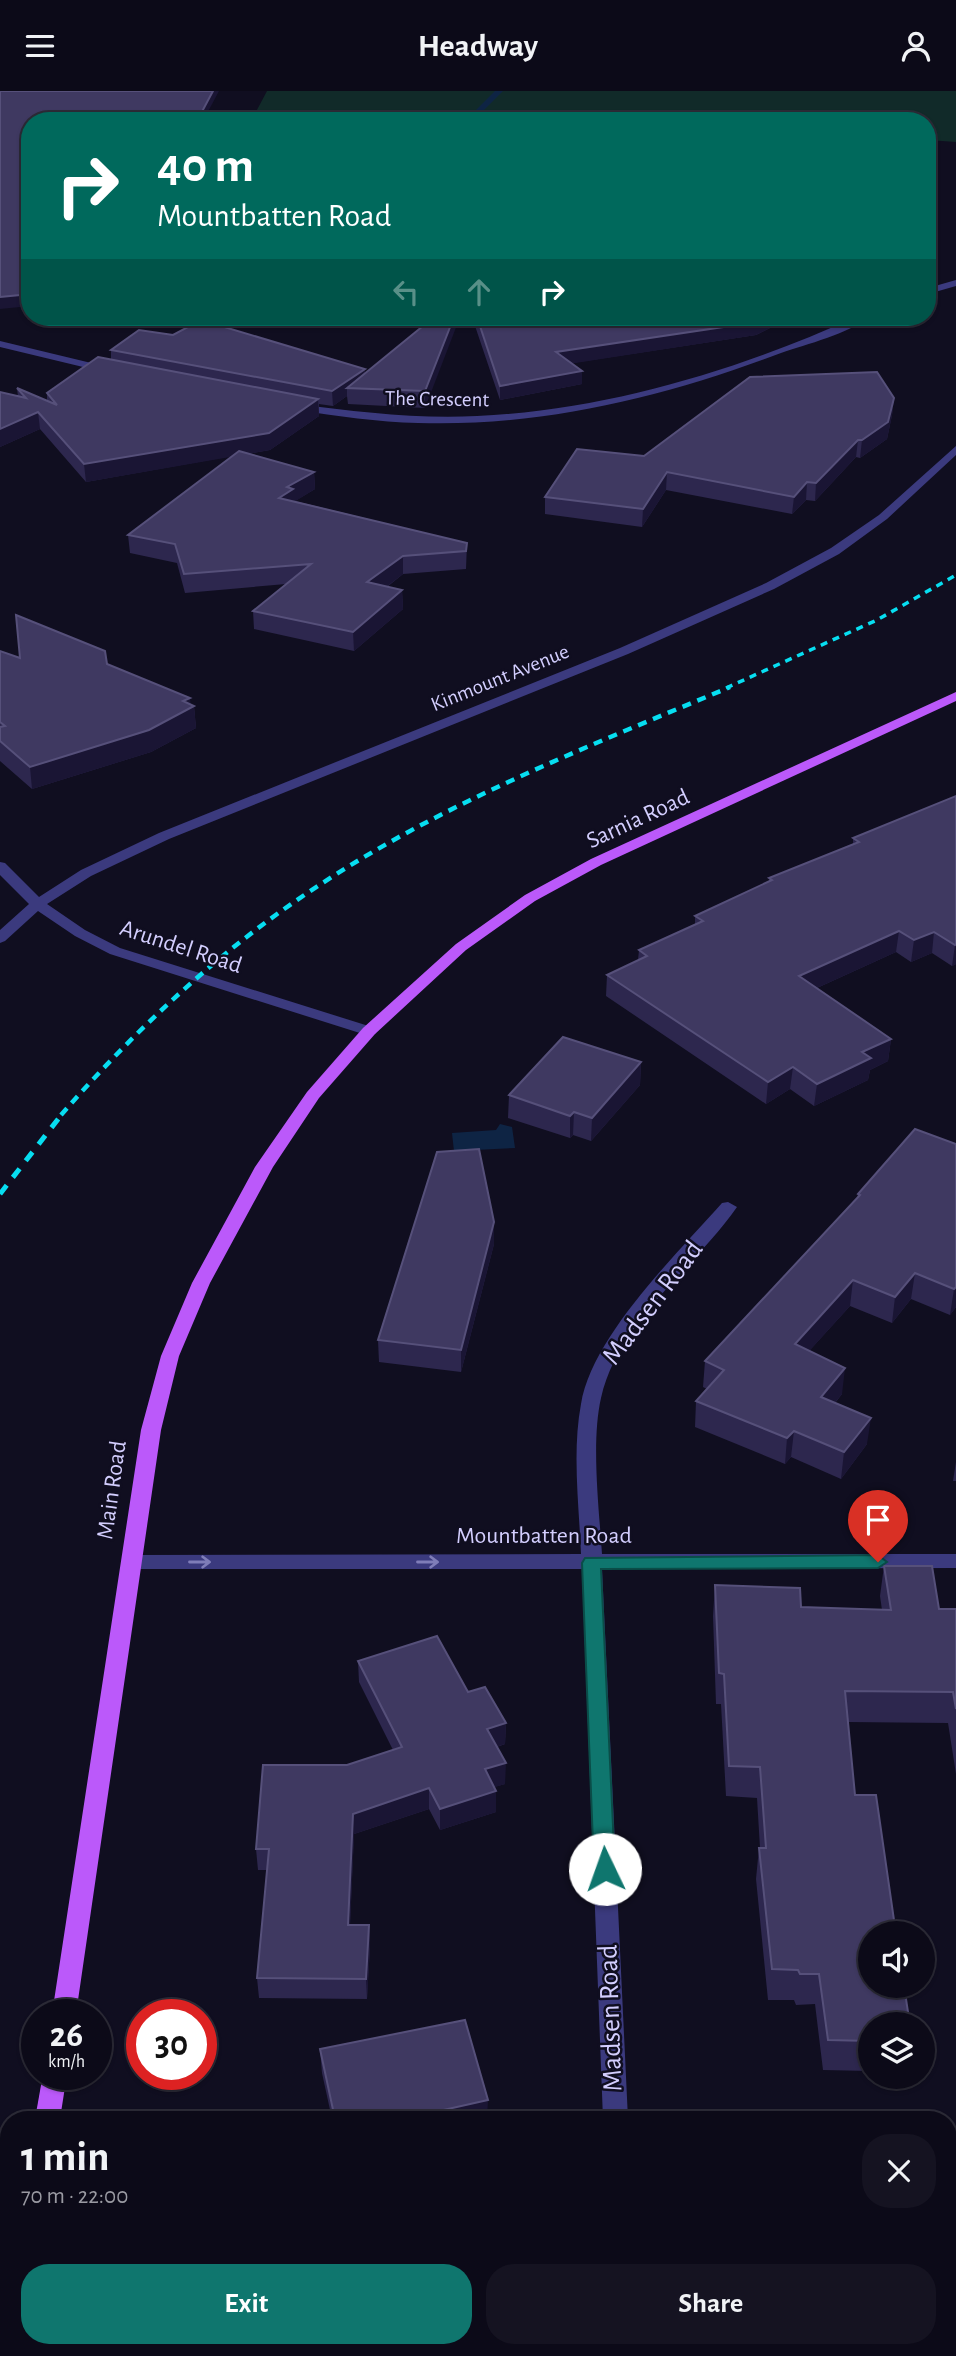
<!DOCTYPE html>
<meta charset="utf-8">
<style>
:root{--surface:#0c0a18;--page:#151321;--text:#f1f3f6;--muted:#9a9aa2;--line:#2c2b37;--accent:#0f766e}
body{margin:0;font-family:"Alegreya Sans",sans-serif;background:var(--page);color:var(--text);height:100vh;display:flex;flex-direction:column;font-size:26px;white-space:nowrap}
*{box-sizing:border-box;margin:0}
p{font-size:23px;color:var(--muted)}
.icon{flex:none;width:38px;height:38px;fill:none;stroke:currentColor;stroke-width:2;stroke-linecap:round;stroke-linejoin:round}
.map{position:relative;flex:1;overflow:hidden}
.details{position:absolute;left:0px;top:2020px;width:957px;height:247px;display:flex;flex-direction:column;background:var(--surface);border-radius:28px 28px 0 0;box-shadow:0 2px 5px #0004,0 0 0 2px var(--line)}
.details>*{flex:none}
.guide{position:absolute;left:21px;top:21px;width:915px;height:214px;border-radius:28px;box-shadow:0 2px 5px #0004,0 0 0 2px var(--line);background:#00695c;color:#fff;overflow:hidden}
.buttons{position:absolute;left:858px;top:1830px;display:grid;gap:14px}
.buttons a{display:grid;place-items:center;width:77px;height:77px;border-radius:50%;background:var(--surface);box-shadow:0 2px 5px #0004,0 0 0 2px var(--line);font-size:35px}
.speed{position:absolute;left:21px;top:1908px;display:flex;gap:14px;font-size:35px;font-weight:700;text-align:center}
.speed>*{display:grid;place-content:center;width:91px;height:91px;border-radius:50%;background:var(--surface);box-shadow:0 2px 5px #0004,0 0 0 2px var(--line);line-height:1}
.speed small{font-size:18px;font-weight:400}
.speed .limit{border:10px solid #d22;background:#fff;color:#111}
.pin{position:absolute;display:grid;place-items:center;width:60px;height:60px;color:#fff;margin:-72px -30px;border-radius:50% 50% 50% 0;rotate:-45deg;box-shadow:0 0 7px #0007}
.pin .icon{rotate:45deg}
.me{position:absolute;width:77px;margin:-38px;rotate:357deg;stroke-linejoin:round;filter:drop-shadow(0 0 5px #0008)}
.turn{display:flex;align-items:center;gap:24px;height:147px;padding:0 21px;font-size:32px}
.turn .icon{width:91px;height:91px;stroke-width:2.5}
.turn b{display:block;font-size:49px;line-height:60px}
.lanes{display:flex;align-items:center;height:66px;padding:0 21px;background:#0003;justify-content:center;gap:35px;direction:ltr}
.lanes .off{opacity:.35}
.round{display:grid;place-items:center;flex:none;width:74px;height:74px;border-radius:28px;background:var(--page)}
.overview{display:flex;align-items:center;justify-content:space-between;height:119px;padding:0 21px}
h1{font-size:42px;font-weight:700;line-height:52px}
.action{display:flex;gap:14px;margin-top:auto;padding:14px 21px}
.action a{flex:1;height:80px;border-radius:28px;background:var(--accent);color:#fff;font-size:28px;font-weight:700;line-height:80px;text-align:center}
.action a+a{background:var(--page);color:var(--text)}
header{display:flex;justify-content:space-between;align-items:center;height:91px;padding:0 21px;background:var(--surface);font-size:32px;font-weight:700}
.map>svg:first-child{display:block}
.green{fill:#112a29}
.water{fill:#0e2444}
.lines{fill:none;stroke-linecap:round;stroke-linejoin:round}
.stream{fill:#0e2444;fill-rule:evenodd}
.minor{fill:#3b3a7e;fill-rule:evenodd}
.major{fill:#bb59fa;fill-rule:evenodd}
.rail-far2{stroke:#07def1;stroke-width:3.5;stroke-dasharray:7 6;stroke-linecap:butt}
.rail-far1{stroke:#07def1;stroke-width:4.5;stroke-dasharray:9 7;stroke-linecap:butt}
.rail{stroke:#07def1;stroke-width:5;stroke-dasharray:11 10;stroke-linecap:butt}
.wall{fill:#2d274e}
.shaded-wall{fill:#1a1534}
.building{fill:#3f3961;stroke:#56507a;stroke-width:2}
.oneway{stroke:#7f7db8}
.route{fill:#0f766e;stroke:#0a4d48;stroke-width:2}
.labels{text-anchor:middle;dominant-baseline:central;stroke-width:5;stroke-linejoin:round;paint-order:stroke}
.far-street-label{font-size:21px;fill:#d3cefe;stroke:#100e20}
.street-label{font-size:24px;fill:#d3cefe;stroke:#100e20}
.near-street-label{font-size:28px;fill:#d3cefe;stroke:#100e20}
</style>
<header><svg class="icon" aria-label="menu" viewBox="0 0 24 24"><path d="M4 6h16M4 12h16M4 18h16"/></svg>Headway<svg class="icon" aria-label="person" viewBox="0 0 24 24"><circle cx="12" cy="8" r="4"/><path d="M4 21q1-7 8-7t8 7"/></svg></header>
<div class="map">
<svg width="956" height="2265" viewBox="0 0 956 2265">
<rect width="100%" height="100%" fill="#100e20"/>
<path class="green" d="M267,0H956V51L928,49V30H251Z"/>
<path class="water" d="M500,1033L512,1036L515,1057L454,1060L452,1042L496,1039Z"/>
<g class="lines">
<path class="stream" d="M495,0H503L473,30H465Z"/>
<g class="minor">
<path d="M956,189V195L928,203V197Z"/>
<path d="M856,226H869C848,243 807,253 781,262C665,306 543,336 418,332C378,331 337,325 297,319L292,316L297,313C357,321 417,328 477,325C607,319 738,279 856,226Z"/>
<path d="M0,250L112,277L113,279L108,282L0,256Z"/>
<path d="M956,355V364L887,428L839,463L774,498L628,563L169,748L91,785L47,813L85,839L120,857L375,937L377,940L375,943H363L110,863L75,845L38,820L5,850L0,852V839L29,813L0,784V771L5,772L39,806L81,779L159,742L620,557L766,492L831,457L879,424Z"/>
<path d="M728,1111L737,1116C693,1179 619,1229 601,1307C591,1351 599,1417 602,1463H956V1477L602,1478L628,2028H603L582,1478H132L125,1476L122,1471L125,1466L132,1464L581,1463C579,1414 572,1361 581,1313C592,1245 677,1163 722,1112Z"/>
<path d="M612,2258H638L639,2265H611Z"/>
</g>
<g class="major">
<path d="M956,601V610L601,774L535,810L466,859L375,943L319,1007L273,1076L210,1192L179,1265L161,1339L76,1923H52L141,1339L161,1265L192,1192L255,1076L307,1001L363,937L456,853L525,804L591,768Z"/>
<path d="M43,1983H67L60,2028H35Z"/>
<path d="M9,2247V2258H26V2265H0L3,2249Z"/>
</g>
<path class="rail-far2" d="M726,597L877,529L956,484"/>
<path class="rail-far1" d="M61,1024C138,936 222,857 321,793C447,710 592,654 730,596"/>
<path class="rail" d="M0,1103L62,1023"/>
</g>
<g class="wall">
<path d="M434,226L425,317L348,313L347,305L333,315L319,313V325L270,359L247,363L314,381L315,398L295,410L467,452L466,478L403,483L387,496L402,499L403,518L354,560L254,538L253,520L286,493L185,502L177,472L130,462L128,444L232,365L86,391L40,338L0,356V301L18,306L17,297L47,310V302L111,269V259L365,282Z"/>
<path d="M472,226H792L756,244L572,272L582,293L500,309Z"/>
<path d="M894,307L892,324L887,348L860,367L856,366L815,410L806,409L792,423L666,399L642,436L545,423V406Z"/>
<path d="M0,560L20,567L107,573L190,607V613L194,615L196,637L151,661L32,698L0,670Z"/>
<path d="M956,705V873L952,875L932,862L911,871L896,861L817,897L891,948L888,970L870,979L868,989L814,1015L790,998L766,1013L606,905L607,884L638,869L639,859L695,834V825L769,791V787L853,753V747Z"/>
<path d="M641,971L640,994L591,1050L573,1044L570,1047L508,1027L509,1004Z"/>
<path d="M956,1053V1216L950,1224L911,1208L892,1232L850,1215L809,1260L842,1303L835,1312L867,1353L841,1388L791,1366L785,1373L695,1336L696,1310L707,1298L703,1296L705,1270L857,1107L858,1103Z"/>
<path d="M494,1131V1153L461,1281L379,1271L378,1249Z"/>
<path d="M956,1371V1390H953Z"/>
<path d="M884,1475L939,1518H956V1683L948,1632L848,1631L870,1934V1980L823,1979L815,1913L796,1914L794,1909H768L756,1788L759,1757H760L757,1707L726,1705L721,1613H716L713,1525L715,1494L801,1516L882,1519L880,1505Z"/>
<path d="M358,1570L468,1601L506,1632L505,1653L497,1656L505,1693L494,1696L496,1721L440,1739L429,1718L354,1743L350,1834H369L370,1855L367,1908L259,1907L257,1887L267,1779H258L256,1758L347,1674L393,1659L359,1591Z"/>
<path d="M320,1958L487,2028H332L322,1982Z"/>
<path d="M956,2115V2244L948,2243V2174H955L952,2135Z"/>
<path d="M792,2258H900L898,2265H792Z"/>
</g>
<g class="shaded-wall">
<path d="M213,0H219L203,30H197Z"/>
<path d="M30,203V215L0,218V206Z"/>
<path d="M454,226H460L425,317V300Z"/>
<path d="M767,226H792L756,244L556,275V261Z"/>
<path d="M365,278V293L347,297V305L333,315L332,300Z"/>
<path d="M582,280V293L500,309V295Z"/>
<path d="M894,307L892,324L887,348L860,367L862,349Z"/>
<path d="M318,308L319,325L270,359L86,391L84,373Z"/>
<path d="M38,321L40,338L0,356V338Z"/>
<path d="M858,349L856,366L815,410L816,392Z"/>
<path d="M314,381L315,398L294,411L279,407L287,396Z"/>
<path d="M667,381L666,399L642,436L643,418Z"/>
<path d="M807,391L806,409L792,423L794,406Z"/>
<path d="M403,465V483L368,510L367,491Z"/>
<path d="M402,499L403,518L354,560L353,541Z"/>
<path d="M190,607L191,617L194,615L196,637L151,661L32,698L30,676Z"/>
<path d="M899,840L896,861L797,906L799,885Z"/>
<path d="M934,841L932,862L911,871L914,849Z"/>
<path d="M956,853V873L952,875L955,854Z"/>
<path d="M891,948L888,970L870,979L868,989L814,1015L817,993L862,961Z"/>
<path d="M641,971L640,994L591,1050L592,1027Z"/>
<path d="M793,976L790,998L766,1013L768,991Z"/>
<path d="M574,1021L573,1044L570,1047V1025Z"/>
<path d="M494,1131V1153L461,1281V1259Z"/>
<path d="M915,1182L911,1208L892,1232L895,1206Z"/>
<path d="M853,1189L850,1215L792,1279L795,1253Z"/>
<path d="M956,1196V1216L950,1224L954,1198Z"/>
<path d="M845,1277L842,1303L818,1332L821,1306Z"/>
<path d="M871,1327L867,1353L841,1388L844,1361Z"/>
<path d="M794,1340L791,1366L785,1373L787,1347Z"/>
<path d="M506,1632L505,1653L487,1659V1638Z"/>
<path d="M506,1672L505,1693L485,1699V1678Z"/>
<path d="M429,1697V1718L354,1743L349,1854L348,1834L353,1723Z"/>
<path d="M496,1700V1721L440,1739V1718Z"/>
<path d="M369,1834L370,1855L367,1908L366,1888Z"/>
<path d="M488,2009L487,2028H439V2020Z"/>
<path d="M374,2258H377L376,2265H373Z"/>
</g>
<g class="building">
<path d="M0,0H213L197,30H30V203L0,206Z"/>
<path d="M434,226H454L425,300L347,297Z"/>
<path d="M477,226H767L757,231L556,261L582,280L500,295Z"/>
<path d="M201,229L365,278L332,300L111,259L139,239L173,244Z"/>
<path d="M98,266L318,308L269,342L84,373L38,321L0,338V301L26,307L17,297L57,314L47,302Z"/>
<path d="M877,281L894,307L888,331L862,349H858L816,392L807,391L794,406L667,381L643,418L545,406L577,358L644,365L750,286Z"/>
<path d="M239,360L314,381L287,396L293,398L279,407L467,452L466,460L403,465L367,491L402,499L353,541L253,520L311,473L184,483L175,453L128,444Z"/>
<path d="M16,524L105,560L107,573L190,607L183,610L194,615L149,639L30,676L0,650V636L5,635L0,631V560L20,567Z"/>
<path d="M956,705V853L955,854L934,841L914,849L899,840L799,885L891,948L862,961L871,967L817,993L793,976L768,991L607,884L647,865L639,859L703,830L695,825L772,789L769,787L859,751L853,747Z"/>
<path d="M563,946L641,971L592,1027L574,1021L570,1025L509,1004Z"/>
<path d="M915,1038L956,1053V1196L954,1198L915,1182L895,1206L853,1189L795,1253L845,1277L821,1306L871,1327L844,1361L794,1340L787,1347L696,1310L724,1279L705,1270L860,1104L858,1103Z"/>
<path d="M479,1058L494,1131L461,1259L378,1249L437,1061Z"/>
<path d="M884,1475H932L939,1518H956V1618L953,1601L845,1600L855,1704H876L896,1843H870V1895H904L910,1934H870V1950L828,1949L819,1883H800L798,1879L772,1878L759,1757H766L760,1676L729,1675L724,1583L719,1582L715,1494L800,1497L801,1516L891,1519Z"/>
<path d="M437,1545L468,1601L485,1596L506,1632L487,1638L506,1672L485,1678L496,1700L440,1718L429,1697L353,1723L348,1834H369L366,1888L257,1887L269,1758H256L263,1674H347L402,1656L358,1570Z"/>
<path d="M465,1929L488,2009L439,2020L441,2028H335L320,1958Z"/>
<rect x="948" y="2174" width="8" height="42"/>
<path d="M223,2258H374L373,2265H223Z"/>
</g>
<defs><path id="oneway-shaft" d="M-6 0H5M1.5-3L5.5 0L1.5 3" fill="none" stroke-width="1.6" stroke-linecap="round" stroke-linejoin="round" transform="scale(1.75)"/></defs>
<g class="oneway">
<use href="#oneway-shaft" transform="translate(200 1471)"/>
<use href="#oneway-shaft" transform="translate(428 1471)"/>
</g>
<path class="route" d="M878,1464L887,1471L878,1477L601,1478L615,1778L612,1784L605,1786L597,1784L594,1778L582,1472L585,1467Z"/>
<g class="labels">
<g class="far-street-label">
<text transform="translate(437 308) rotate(1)">The Crescent</text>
<text transform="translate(500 587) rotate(-22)">Kinmount Avenue</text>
</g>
<g class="street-label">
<text transform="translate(638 728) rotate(-25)">Sarnia Road</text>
<text transform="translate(181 856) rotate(18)">Arundel Road</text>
<text transform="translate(112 1399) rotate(-82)">Main Road</text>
<text x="544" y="1445">Mountbatten Road</text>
</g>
<g class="near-street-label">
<text transform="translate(653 1212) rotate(-53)">Madsen Road</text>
<text transform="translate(611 1927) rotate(-92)">Madsen Road</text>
</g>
</g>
</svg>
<div class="buttons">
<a><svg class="icon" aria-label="sound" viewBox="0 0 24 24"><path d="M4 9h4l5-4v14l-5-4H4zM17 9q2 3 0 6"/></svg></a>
<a><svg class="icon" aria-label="layers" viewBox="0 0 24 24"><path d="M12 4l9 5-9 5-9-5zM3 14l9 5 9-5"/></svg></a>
</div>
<div class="speed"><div>26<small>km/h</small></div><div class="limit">30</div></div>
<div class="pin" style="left:878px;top:1471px;background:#d93025"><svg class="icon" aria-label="arrive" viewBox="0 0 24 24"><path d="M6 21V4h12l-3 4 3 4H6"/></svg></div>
<svg class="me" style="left:605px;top:1778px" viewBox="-20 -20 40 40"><circle r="19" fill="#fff"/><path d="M0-13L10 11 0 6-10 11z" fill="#0f766e"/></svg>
<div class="guide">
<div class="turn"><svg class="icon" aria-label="right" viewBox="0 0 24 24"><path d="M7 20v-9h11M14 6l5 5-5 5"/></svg><div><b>40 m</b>Mountbatten Road</div></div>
<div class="lanes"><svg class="icon off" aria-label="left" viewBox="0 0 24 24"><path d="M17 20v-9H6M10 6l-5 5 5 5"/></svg><svg class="icon off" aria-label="ahead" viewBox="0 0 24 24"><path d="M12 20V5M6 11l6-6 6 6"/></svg><svg class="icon" aria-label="right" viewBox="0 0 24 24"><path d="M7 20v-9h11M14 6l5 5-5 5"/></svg></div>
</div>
<section class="details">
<div class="overview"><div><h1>1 min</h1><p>70 m · 22:00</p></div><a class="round"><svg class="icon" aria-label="close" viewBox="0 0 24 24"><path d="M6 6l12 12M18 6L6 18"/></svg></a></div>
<div class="action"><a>Exit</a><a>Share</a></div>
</section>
</div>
